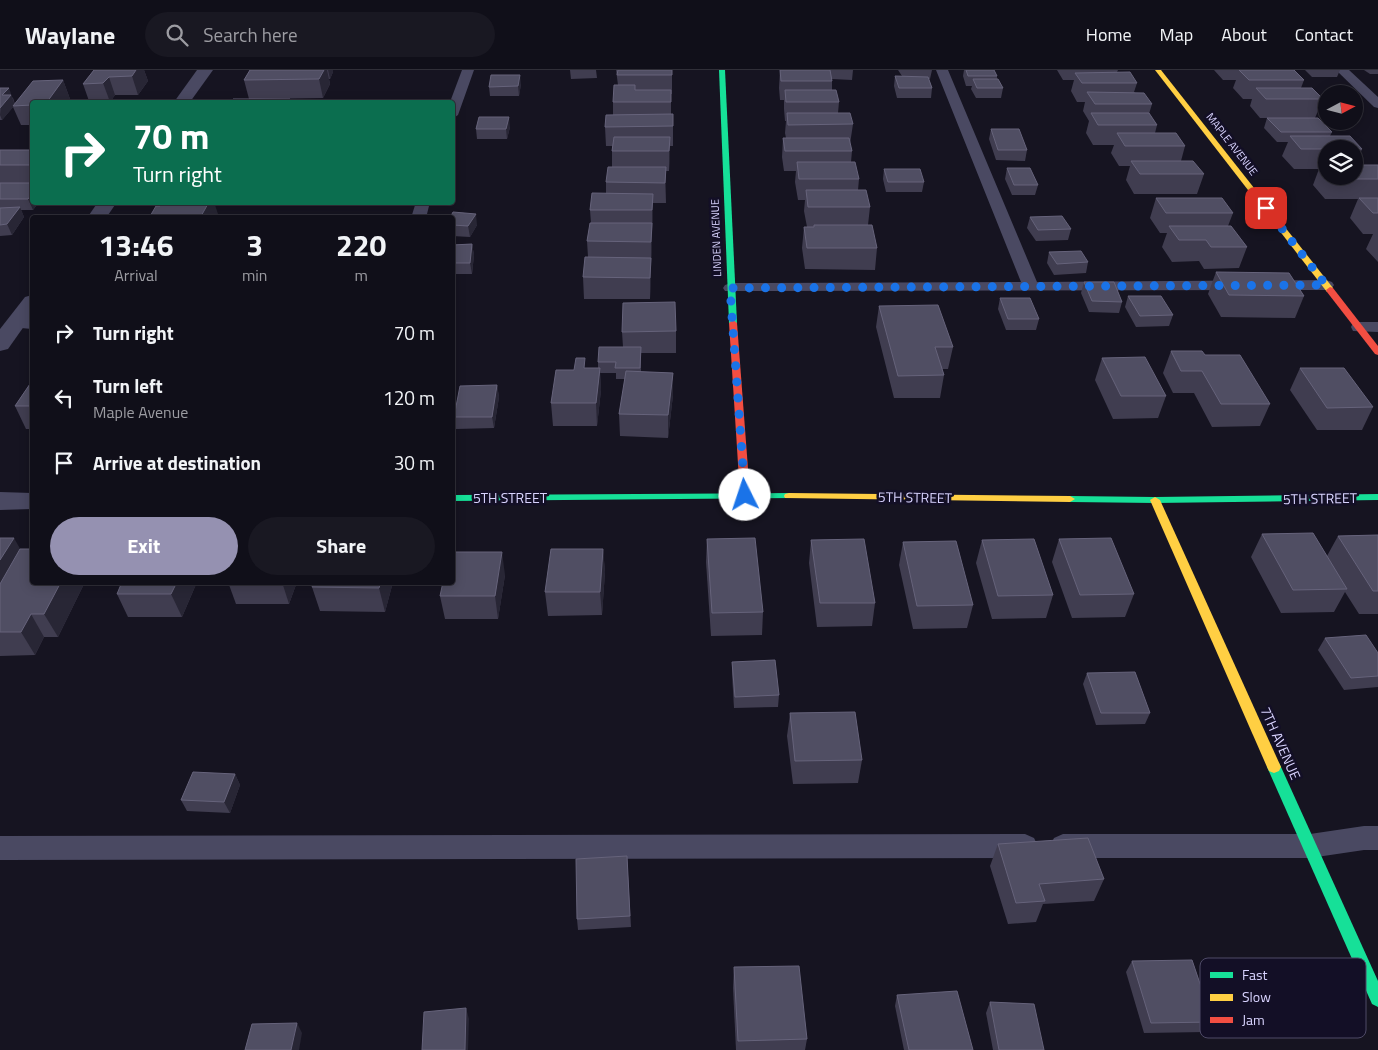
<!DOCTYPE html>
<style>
:root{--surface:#100f19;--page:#191822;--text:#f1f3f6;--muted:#9c9ca2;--line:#302f38;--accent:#9591b1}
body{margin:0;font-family:"Titillium Web",sans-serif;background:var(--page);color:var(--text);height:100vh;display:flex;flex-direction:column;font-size:19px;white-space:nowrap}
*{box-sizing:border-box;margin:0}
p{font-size:16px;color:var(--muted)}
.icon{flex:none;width:28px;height:28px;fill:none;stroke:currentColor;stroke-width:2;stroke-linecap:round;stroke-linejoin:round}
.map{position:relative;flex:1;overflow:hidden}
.panel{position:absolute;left:30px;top:145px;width:425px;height:370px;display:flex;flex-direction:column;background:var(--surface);border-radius:5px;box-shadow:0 2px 12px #0003,0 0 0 1px var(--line)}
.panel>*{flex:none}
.hud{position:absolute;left:30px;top:30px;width:425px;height:105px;border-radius:5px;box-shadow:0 2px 12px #0003,0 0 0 1px var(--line);background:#0b6e4f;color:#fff;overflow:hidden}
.needle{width:32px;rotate:83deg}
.buttons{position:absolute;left:1318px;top:15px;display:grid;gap:10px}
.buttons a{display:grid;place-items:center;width:45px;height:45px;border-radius:50%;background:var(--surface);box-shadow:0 2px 12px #0003,0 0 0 1px var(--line);font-size:25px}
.pin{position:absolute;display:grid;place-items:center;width:42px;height:42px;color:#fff;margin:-21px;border-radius:10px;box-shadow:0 2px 8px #0006}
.me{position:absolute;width:55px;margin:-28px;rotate:356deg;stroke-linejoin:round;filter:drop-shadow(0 0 4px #0008)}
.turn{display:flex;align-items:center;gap:18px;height:105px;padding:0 20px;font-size:22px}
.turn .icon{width:65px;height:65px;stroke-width:2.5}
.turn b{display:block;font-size:35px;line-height:42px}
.eta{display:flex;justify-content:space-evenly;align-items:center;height:85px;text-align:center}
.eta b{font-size:30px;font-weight:700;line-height:35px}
.cta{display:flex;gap:10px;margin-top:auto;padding:10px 20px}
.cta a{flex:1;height:58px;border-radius:30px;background:var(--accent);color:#fff;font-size:20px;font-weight:700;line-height:58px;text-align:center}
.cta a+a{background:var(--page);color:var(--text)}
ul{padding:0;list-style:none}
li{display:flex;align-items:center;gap:15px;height:65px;padding:0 20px}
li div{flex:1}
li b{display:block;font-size:19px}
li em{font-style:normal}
header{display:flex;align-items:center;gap:30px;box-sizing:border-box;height:70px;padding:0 25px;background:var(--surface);border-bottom:1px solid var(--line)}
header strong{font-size:24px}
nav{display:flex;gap:28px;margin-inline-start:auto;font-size:18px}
.search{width:350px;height:45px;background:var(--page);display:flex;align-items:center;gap:12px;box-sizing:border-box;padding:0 18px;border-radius:28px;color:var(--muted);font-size:19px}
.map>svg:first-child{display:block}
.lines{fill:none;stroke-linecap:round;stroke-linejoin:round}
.lane{fill:#4a4962;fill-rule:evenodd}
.street{fill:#4a4962;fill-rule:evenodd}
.fast{fill:#16e098;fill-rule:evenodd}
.slow{fill:#ffcf43;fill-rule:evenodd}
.jam{fill:#f24e42;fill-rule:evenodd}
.wall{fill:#403d50;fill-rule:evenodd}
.shaded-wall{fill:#282635}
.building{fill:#504e63;stroke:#66637b}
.route{stroke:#1a73e8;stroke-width:9;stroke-dasharray:0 16.2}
.labels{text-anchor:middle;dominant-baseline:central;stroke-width:5;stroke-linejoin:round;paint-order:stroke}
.far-street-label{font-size:11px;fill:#d9d4ff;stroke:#130f26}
.street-label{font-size:14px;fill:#d9d4ff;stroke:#130f26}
.key{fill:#130f26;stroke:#4e4a67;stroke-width:1}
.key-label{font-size:14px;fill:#d9d4ff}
</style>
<header>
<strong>Waylane</strong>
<div class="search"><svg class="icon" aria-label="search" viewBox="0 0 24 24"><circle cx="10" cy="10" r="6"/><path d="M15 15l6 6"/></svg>Search here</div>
<nav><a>Home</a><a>Map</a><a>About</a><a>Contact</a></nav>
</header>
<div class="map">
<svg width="1378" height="980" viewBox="0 0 1378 980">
<rect width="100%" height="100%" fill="#161421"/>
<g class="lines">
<g class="lane">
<path d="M462,0H474L458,45L452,49V32H450Z"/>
<path d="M936,0H948L1037,212L1326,210L1332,212L1334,215L1332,218L1326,220L725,221L723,218L725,215L731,213L1021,212Z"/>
<path d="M1336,0H1349L1378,27V38L1374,37Z"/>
<path d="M416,132H430L426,148H411Z"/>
<path d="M16,248L32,249V259L10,257L8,253L10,249Z"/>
<path d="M1359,252H1378V262L1353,261L1351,257L1353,253Z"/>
<path d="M1364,756H1378V780H1364L1310,788H1063L1054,784L1050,776L1054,768L1063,764H1310Z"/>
<path d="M1025,764L1034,768L1038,776L1034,784L1025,788L0,790V766Z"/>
</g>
<g class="street">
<path d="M197,0H213L190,32H174Z"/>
<path d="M98,132H117L106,148H87Z"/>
<path d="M32,225V245L8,279L0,281V259L25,227Z"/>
<path d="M0,422L32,423V439L0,440Z"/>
</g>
<g class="fast">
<path d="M719,0H725L737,253L733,256L729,253Z"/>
<path d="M789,423L793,424L794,426L793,428L452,431V425Z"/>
<path d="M1378,424V430L1155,433L1070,432L1065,429L1070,426L1155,427Z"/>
<path d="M1274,691L1279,693L1281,697L1378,911V937L1372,934L1267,697L1269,693Z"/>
</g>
<g class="slow">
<path d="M1155,0H1161L1333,218V222H1327Z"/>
<path d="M789,423L1070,426L1075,429L1070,432L785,428L784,426L785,424Z"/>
<path d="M1155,427L1160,430L1281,697L1279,701L1274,703L1269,701L1267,697L1150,430Z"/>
</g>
<g class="jam">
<path d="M1330,217L1333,218L1378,276V285L1375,284L1327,222L1326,220Z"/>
<path d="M733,250L737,253L750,425L745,428L740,425L729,253Z"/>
</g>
</g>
<g class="wall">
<path d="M94,0H144L148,11L138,25H115L110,32H32V55H21L13,37L2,50H0V18L13,28L15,34L63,10L70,29L69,31H89L83,14Z"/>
<path d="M250,0H333V2L330,9H329L330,14L323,28L249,29L244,10Z"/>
<path d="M570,0H596L597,8L571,9Z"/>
<path d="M616,0H672V24H671V44H673V76H670L669,101H666V133H653L650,229H584L583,207L588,187L587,171L591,153L590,140L606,123V112L612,97V76H606L605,57L613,45V32L618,15Z"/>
<path d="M780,0H853L852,10L832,9V20L839,32L838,43L853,54L850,74L852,81L851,92L859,109L858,120L870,137L868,155L877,178L875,200L805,199L802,178L804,157H807L804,141L805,130H798L795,112L796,101H784L782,87L783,68H786L785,63L786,51H785L784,39V30H780L779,18Z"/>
<path d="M898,0H932L930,9H929L932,18L931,28H897L894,16L895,6H902Z"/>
<path d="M964,0H994L997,6V9L1003,18L1001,28H976L971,19L972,16H966L963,6Z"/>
<path d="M1057,0H1118L1117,2L1137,13L1134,22L1152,34L1149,44L1157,55L1155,63L1185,76L1181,91L1204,104L1197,124H1134L1126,110L1130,96H1119L1111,83L1114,75H1093L1086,63L1089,51L1083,41L1085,32H1077L1071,21L1074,10H1063Z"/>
<path d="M1214,0H1294L1304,10L1301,18L1323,29L1315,48L1332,62L1330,66L1362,79L1356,95H1378V192L1366,179L1373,164H1363L1350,148L1358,129H1325L1313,115L1319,99H1294L1282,86L1288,72H1277L1264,58L1267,48H1304H1260L1250,36L1252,29H1243L1233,18L1236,10H1223ZM1326,79H1354V106H1326Z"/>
<path d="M1305,0H1340L1337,7H1312Z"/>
<path d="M1364,0H1378V4H1370Z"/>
<path d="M521,14L519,26H490L489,17Z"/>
<path d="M510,57L507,69H477L476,59Z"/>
<path d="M991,59L1027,80L1025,91L996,90L989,69Z"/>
<path d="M0,80H32V132H39L33,140H21L24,147L12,165L0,166Z"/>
<path d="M1007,98L1038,115L1035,125H1012L1005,109Z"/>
<path d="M884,99L924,112L922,122H886L883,109Z"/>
<path d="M1156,128L1233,143L1228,156L1247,177L1239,198L1204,199L1199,191L1172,192L1162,177L1167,163H1160L1150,148Z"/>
<path d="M162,132H250V134H215L160,136Z"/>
<path d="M1030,147L1071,159L1068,170L1036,171L1027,158Z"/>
<path d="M452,148L477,155L470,167L452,166Z"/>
<path d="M472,174L474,185L472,204H454V209L452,223V175Z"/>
<path d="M1049,182L1088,192L1086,203L1054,205L1047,193Z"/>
<path d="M1216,202L1304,226L1295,248L1221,247L1208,224Z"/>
<path d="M1084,212L1122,232L1119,243L1089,242L1081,223Z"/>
<path d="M1128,226L1173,245L1169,256L1136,257L1125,237Z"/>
<path d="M1000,228L1039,249L1036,260H1006L998,239Z"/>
<path d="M879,236L953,277L948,299H942L944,305L940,328H894L876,257Z"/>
<path d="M676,261V283H641V302L673,303V325L668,368L620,366L619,344L625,309H616V303H600L601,320L597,356H553L551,333L574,300L586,298H598V292L623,277L622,262Z"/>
<path d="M1171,281L1205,285L1270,334L1260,356L1212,357L1194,323H1173L1163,303Z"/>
<path d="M1102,288L1166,326L1158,348L1113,349L1095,310Z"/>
<path d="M1300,298L1373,337L1362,360H1317L1290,320Z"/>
<path d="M32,311V359H26L15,336Z"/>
<path d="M497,315L499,327L494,358L456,359L454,347Z"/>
<path d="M1262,464L1327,486L1338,466L1378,465V544H1359L1345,522L1334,542L1281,543L1251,487Z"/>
<path d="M0,468L32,512H85L58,567H44L35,585L0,586Z"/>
<path d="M707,469L763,542L762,565L711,566L706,492Z"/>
<path d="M1059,469L1134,524L1125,547L1072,548L1052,492Z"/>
<path d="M811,470L875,533L872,556L817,557L809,493Z"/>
<path d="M982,470L1053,525L1046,548L992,549L976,493Z"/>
<path d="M903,472L973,535L967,558L913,559L899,495Z"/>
<path d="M603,479L605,502L602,545L548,546L545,522Z"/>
<path d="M505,505L498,549H445L440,526Z"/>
<path d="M122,512H197L182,547H128L117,524Z"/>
<path d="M228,512H297L289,534H236Z"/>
<path d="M393,512L385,542L320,541L312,517Z"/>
<path d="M1325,568L1378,583V617L1344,620L1318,580Z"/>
<path d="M732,592L779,625L778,637L734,638L732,604Z"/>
<path d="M1087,603L1150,643L1145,654L1096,655L1083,614Z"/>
<path d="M790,644L862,690L858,713L793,714L787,666Z"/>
<path d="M235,704L240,715L230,743L187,741L181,730Z"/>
<path d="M998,774L1104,809L1094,831L1043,834L1036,852L1008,854L990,796Z"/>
<path d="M627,786L631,857L578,860L577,849Z"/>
<path d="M1132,891L1213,952L1205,962L1144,963L1126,902Z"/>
<path d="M734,897L807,969L805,980H736L733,918Z"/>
<path d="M897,925L973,980H904L895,936Z"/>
<path d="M990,932L1044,980H993L986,943Z"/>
</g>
<g class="shaded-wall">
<path d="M136,0H144L148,11L138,25L132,6Z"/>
<path d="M324,0H327L330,14L323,28L319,9Z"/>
<path d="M328,0H333V2L330,9Z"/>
<path d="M520,5L521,14L519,26L518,16Z"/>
<path d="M109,7L115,25L110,32L103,13Z"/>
<path d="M63,10L70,29L68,32H47Z"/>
<path d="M9,18L15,35L2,50L0,45L2,25Z"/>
<path d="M509,47L510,57L507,69L506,59Z"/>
<path d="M670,67V86L669,101V81Z"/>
<path d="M666,97V133L665,113Z"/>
<path d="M32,124V132H39L33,140L28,129Z"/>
<path d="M653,124V144L652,161V140Z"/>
<path d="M209,132H214L219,147L200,148Z"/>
<path d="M20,137L24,147L12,165L7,154Z"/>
<path d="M476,144L477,155L470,167L468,156Z"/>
<path d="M652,153V174L651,193V172Z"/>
<path d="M472,174L474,185L472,204L470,193Z"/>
<path d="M651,188V209L650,229V208Z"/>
<path d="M453,198L454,209L452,223V199Z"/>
<path d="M600,298L601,320L597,356L596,333Z"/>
<path d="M673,303V325L668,368V345Z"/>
<path d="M497,315L499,327L494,358L492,347Z"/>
<path d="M14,468L27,491L0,536V490Z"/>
<path d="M603,479L605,502L602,545L600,522Z"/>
<path d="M502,482L505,505L498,549L495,526Z"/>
<path d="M61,512H85L58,567L44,544Z"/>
<path d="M177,512H197L182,547L171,524Z"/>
<path d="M282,512H297L289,534Z"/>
<path d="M381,512H393L385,542L379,518Z"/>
<path d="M31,544L44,567L35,585L21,562Z"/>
<path d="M235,704L240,715L230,743L224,732Z"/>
<path d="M466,938L469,949L468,980H465Z"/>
<path d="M297,953L302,963L299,980H291Z"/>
</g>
<g class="building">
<path d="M94,0H136L132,6L109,7L103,13L83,14Z"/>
<path d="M250,0H324L319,9L244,10Z"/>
<path d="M618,0H672V5H617Z"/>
<path d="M780,0H830L832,11H781Z"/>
<path d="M966,0H994L997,6H968Z"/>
<path d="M1239,0H1294L1304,10H1249Z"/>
<path d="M1130,2L1137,13H1082L1075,3Z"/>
<path d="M491,5H520L518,16L489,17Z"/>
<path d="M895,6L928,7L932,18H899Z"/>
<path d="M973,9H998L1003,18H977Z"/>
<path d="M63,10L47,32H32V35L13,36L33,11Z"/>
<path d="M614,15H635V20H671V32H613Z"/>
<path d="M0,18H9L2,25H11L0,38Z"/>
<path d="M1256,18H1312L1323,29H1266Z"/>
<path d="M785,20H836L839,32H786Z"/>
<path d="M1087,22L1144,23L1152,34H1095Z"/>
<path d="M233,29H290L288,32H231Z"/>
<path d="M67,31H98L96,32H66Z"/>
<path d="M787,43H850L853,54L788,55Z"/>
<path d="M1091,43H1149L1157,55H1098Z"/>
<path d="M673,44V56L605,57L606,45Z"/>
<path d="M479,47H509L506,59H476Z"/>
<path d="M1267,48H1318L1332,62H1281Z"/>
<path d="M991,59H1019L1027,80H998Z"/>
<path d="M1117,63H1176L1185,76H1125Z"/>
<path d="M1290,66H1350L1362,79H1301Z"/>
<path d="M614,67H670L669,81H612Z"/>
<path d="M783,68H849L852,81H785Z"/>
<rect x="0" y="80" width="32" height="15"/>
<path d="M1131,91H1193L1204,104H1140Z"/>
<path d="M797,92H855L859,109H799Z"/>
<path d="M1321,95H1326V101Z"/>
<path d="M1354,95H1378V109H1333L1331,106H1354Z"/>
<path d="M608,97H666L665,113L606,112Z"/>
<path d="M1007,98H1030L1038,115H1014Z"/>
<path d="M884,99H920L924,112H888Z"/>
<path d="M0,113H32V124L28,129H0Z"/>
<path d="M806,120H866L870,137H808Z"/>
<path d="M592,123L653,124L652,140H590Z"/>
<path d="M1156,128H1222L1233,143H1166Z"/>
<path d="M1359,128H1378V143H1373Z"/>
<path d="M162,132H209L200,148H149L156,136H160Z"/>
<path d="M20,137L7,154L0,155V138Z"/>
<path d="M453,142L476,144L468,156L452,155V148H450Z"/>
<path d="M1062,146L1071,159L1038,160L1030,147Z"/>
<path d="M590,153H652L651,172L587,171Z"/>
<path d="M814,155H872L877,178H807L804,157H814Z"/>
<path d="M1169,156H1231L1247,177H1211L1206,170H1179Z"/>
<path d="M472,174L470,193H452V175Z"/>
<path d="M1081,181L1088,192L1057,194L1049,182Z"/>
<path d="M585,187L651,188L650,208L583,207Z"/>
<path d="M1216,202L1289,203L1304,226L1229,225Z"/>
<path d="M1084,212H1114L1122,232L1092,231Z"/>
<path d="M1128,226H1161L1173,245L1140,246Z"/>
<path d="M1000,228H1030L1039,249H1008Z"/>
<path d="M675,232L676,261L622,262L623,233Z"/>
<path d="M938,235L953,277H935L944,305L898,306L879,236Z"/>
<path d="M599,277H641L640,298H615L616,292H598Z"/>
<path d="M1171,281H1202L1205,285H1240L1270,334H1221L1202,301H1181Z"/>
<path d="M1145,287L1166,326H1121L1102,288Z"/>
<path d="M576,288H585L584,298H600L596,333H551L556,300H574Z"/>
<path d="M1300,298H1344L1373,337L1327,338Z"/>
<path d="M626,301L673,303L668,345L619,344Z"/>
<path d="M32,311V336H15Z"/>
<path d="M497,315L492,347H454L460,316Z"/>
<path d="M1313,463L1347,519L1293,520L1262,464Z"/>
<path d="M1378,465V521H1373L1338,466Z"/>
<path d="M0,468H14L0,490Z"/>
<path d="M755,468L763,542L712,543L707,469Z"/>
<path d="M1111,468L1134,524L1080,525L1059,469Z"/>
<path d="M864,469L875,533H820L811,470Z"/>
<path d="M1034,469L1053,525L998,526L982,470Z"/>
<path d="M956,471L973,535L917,536L903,472Z"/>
<path d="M20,479H32V512H61L44,544H31L21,562H0V514Z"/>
<path d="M551,479H603L600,522H545Z"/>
<path d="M452,482H502L495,526H440L443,512H452Z"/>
<path d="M122,512H177L171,524H117Z"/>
<path d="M314,512H381L379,518L312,517Z"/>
<path d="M1366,565L1378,583V606L1351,608L1325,568Z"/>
<path d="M775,590L779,625L735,627L732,592Z"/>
<path d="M1135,602L1150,643H1101L1087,603Z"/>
<path d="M855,642L862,690L795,691L790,643Z"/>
<path d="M193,702L235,704L224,732L181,730Z"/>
<path d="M1088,768L1104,809L1039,814L1045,831L1016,833L998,774Z"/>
<path d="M627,786L630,846L577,849L576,789Z"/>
<path d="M1192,890L1213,952L1151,953L1132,891Z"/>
<path d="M799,896L807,969L738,971L734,897Z"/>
<path d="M957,921L973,980H909L897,925Z"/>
<path d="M990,932L1034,934L1044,980H999Z"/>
<path d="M466,938L465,980H422L424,942Z"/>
<path d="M297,953L291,980H245L252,954Z"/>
</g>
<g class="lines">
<path class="route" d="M745,425L730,218L1326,215L1266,138"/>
</g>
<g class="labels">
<g class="far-street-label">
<text transform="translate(1232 74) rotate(52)">MAPLE AVENUE</text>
<text transform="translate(716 168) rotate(-92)">LINDEN AVENUE</text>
</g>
<g class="street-label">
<text x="510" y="427">5TH STREET</text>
<text transform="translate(915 427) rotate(1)">5TH STREET</text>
<text transform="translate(1320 428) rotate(-1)">5TH STREET</text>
<text transform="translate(1281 673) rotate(66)">7TH AVENUE</text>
</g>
</g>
<rect x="1200" y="888" width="166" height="80" rx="8" class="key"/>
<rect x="1210" y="902" width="23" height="6" fill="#16e098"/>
<rect x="1210" y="924" width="23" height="7" fill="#ffcf43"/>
<rect x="1210" y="947" width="23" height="6" fill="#f24e42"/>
<g class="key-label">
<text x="1242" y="910">Fast</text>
<text x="1242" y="932">Slow</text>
<text x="1242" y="955">Jam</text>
</g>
</svg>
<div class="buttons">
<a><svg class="needle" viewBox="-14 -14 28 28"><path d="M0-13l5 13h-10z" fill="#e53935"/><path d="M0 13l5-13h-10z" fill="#9c9ca2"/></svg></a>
<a><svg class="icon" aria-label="layers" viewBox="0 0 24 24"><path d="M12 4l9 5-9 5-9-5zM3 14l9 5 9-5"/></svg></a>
</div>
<div class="pin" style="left:1266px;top:138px;background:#d93025"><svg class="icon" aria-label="arrive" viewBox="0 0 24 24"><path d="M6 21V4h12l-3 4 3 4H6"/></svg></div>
<svg class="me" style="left:745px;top:425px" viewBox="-20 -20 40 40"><circle r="19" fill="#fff"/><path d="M0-13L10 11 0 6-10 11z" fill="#1a73e8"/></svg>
<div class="hud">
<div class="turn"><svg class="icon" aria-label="right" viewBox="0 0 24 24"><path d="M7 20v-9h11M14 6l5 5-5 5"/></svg><div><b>70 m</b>Turn right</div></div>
</div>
<section class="panel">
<div class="eta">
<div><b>13:46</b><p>Arrival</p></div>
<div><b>3</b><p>min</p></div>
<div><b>220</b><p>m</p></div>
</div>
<ul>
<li><svg class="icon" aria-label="right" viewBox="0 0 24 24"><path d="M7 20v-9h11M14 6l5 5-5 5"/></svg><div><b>Turn right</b></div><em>70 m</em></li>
<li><svg class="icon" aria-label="left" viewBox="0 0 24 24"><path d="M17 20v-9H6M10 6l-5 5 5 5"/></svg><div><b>Turn left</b><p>Maple Avenue</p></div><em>120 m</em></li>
<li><svg class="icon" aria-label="arrive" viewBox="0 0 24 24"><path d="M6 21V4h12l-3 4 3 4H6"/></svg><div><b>Arrive at destination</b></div><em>30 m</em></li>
</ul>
<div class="cta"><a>Exit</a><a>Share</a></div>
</section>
</div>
